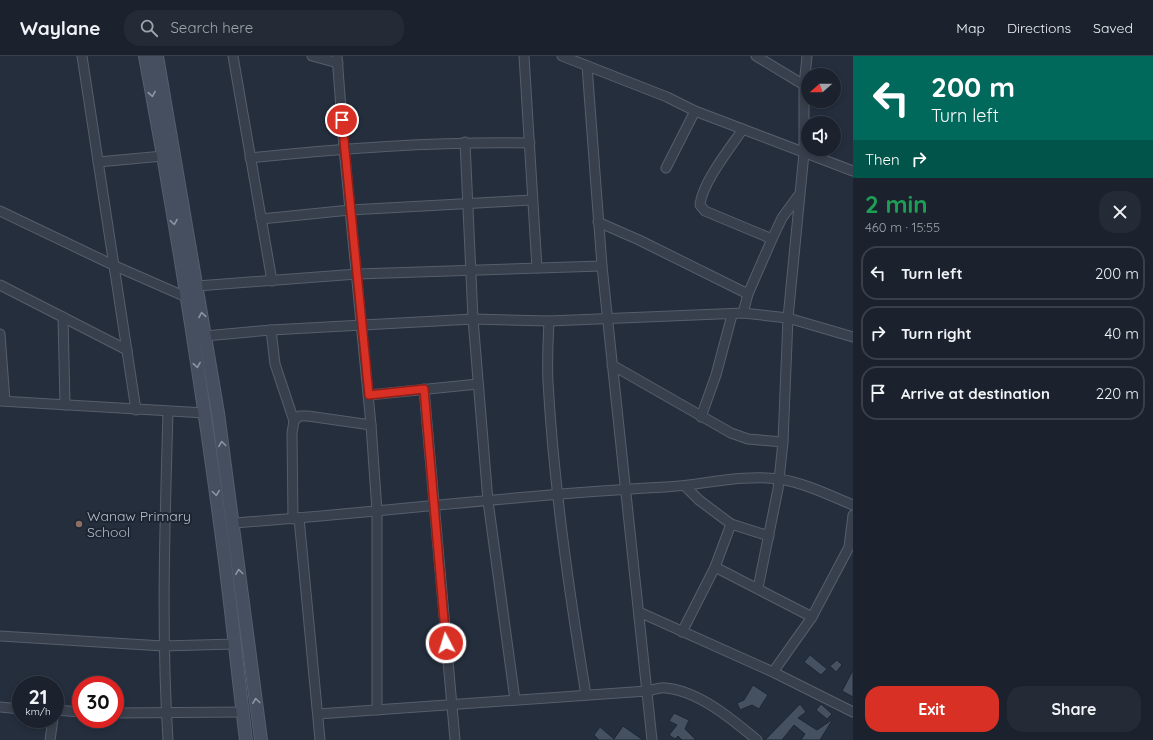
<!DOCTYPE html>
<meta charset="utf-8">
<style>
:root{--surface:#1b222e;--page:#242a36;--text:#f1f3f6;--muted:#a0a4aa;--line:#393f4a;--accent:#d93025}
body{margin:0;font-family:Quicksand,sans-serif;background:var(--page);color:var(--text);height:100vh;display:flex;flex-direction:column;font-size:15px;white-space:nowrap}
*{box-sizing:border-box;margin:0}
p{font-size:13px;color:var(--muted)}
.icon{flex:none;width:22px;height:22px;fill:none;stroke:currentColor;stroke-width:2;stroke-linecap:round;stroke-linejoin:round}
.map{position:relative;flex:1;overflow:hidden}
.sheet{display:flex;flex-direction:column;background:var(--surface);width:300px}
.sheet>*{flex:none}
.hud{background:#00695c;color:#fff;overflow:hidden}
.needle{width:26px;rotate:250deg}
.tools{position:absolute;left:801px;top:12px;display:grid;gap:8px}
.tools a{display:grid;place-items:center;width:40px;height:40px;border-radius:50%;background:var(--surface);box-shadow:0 2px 6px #0003,0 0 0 1px var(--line);font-size:20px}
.speed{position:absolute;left:12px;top:620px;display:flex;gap:8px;font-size:20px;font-weight:700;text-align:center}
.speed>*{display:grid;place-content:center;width:52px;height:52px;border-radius:50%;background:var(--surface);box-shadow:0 2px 6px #0003,0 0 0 1px var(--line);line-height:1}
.speed small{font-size:10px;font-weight:400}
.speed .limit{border:6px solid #d22;background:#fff;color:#111}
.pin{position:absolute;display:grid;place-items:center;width:34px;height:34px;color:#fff;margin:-17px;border:2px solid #fff;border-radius:50%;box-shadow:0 1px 4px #0007}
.me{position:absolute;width:44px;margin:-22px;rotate:355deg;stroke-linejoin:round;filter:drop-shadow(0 0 3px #0008)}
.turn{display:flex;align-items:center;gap:14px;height:84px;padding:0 12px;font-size:18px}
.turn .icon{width:52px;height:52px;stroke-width:2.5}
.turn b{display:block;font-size:28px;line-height:34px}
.then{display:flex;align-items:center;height:38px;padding:0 12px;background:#0003;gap:8px;font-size:15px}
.round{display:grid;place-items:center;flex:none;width:42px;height:42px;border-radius:16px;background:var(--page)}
.summary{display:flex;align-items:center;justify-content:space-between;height:68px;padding:0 12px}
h1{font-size:24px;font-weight:700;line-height:30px;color:#1e9e55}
.cta{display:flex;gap:8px;margin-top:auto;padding:8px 12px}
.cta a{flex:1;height:46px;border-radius:16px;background:var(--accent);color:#fff;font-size:16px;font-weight:700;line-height:46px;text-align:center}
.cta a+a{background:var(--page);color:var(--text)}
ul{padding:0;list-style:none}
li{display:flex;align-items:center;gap:12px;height:54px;margin:0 8px 6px;padding:0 4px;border:2px solid var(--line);border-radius:16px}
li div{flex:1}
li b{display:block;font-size:15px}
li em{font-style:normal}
header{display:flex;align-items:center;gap:24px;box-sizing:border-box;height:56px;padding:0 20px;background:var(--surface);border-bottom:1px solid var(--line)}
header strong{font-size:19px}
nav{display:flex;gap:22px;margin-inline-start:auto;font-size:14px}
.search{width:280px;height:36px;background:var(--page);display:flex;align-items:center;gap:10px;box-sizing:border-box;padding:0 14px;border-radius:16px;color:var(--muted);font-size:15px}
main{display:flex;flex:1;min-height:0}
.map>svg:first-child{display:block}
.building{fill:#455060;stroke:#1f2734}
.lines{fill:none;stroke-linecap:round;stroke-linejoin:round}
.street-casing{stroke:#565e6b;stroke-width:11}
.secondary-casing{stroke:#565e6b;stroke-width:14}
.street{stroke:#38404d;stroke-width:9}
.secondary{stroke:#464f60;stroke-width:12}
.oneway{stroke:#8d95a4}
.route-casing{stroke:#8d1f18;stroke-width:10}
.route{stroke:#d93025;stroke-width:7}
.education-dot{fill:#8d6e63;stroke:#1d2532;stroke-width:1.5}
.labels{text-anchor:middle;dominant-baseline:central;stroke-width:4;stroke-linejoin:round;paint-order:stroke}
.poi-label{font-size:14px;fill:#b3bbc8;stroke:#1d2532;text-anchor:start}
</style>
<header>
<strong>Waylane</strong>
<div class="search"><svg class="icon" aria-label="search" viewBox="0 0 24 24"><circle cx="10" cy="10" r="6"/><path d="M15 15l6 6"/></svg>Search here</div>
<nav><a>Map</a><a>Directions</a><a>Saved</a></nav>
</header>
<main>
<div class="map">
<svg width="853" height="684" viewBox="0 0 853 684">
<rect width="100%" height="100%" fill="#242e3d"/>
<g class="building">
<path d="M810,599L827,613L821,619L804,606Z"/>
<path d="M837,604L842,609L836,616L830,610Z"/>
<path d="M853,614V641L842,635Z"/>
<path d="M753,629L768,639L759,653L752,649L740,654L737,647L744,644Z"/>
<path d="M800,648L806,656L798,662L817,674L833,663L820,684H801L805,678L794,669L782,684H765Z"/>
<path d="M821,648L832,658L827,663L816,654Z"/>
<path d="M674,657L689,664L685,673L696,684H682L678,680L675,683L669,679L677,669L669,665Z"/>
<path d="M623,670L643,684H599L594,679L600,671L614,683Z"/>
</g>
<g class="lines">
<g class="street-casing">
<g id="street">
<path d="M82,0L136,354"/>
<path d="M233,0L272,225"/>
<path d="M312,0L338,7"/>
<path d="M337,0L344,92L371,369L377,455V654"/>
<path d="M524,0L537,212"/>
<path d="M562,0L667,41L695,55L853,115"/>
<path d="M756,0L804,29"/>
<path d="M587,10L602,210L652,684"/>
<path d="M743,73C730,92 702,127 700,149L705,155L772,183"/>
<path d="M465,86L473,263L488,445L515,644"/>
<path d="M250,102C344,92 436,85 530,87"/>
<path d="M98,106L163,100"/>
<path d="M666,112L695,55"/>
<path d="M0,155L113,209L186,241"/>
<path d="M261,163L350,154L532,144"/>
<path d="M598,166L639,184L748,238"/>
<path d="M0,229L127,294"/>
<path d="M197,230L357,218L602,210"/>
<path d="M743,257L748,238L772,183L782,162L798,140"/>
<path d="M63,261L65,349"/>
<path d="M549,265C548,285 547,306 548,326C554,431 569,535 586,639"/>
<path d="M271,274L275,308L294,365"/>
<path d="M0,278L5,345"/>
<path d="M205,280L271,274L473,263L549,265L743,257L788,262L853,281"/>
<path d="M612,309L731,377L748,383L783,386"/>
<path d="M424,333L455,684"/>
<path d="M369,339L478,328"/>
<path d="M0,345L205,357"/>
<path d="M701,361L716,319L732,259"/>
<path d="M685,430L699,444L731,468L769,480"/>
<path d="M299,462L320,684"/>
<path d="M293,463L292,377L294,365L299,360H308L371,369"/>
<path d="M233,467C378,457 522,438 666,431C702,429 743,418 779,423C805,427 829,439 853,449"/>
<path d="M715,511L812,561"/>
<path d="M758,532L778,433L783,386L788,262L804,97V29L807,0"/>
<path d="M639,556L773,616L853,656"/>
<path d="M682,576L715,511L731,468"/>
<path d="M0,580L163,590L235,588"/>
<path d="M773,616L812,561L849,491L853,459"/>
<path d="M0,651L21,653"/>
<path d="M55,654L81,656"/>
<path d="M115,657L243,656"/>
<path d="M318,658L647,635C653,634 660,631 666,632C699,635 733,664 757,684"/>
<path d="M50,684L53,663"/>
<path d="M168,684C161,574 165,465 168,356"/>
</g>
</g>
<g class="secondary-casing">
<g id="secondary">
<path d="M145,0C174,155 199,311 220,467C230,539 237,612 246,684"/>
<path d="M157,0L218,357L261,684"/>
</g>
</g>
<use href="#street" class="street"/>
<use href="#secondary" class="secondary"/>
</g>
<defs><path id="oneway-chevron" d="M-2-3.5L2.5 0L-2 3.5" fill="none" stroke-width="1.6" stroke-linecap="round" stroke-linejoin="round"/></defs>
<g class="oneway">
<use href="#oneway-chevron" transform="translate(152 38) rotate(80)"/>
<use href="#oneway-chevron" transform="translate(174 166) rotate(81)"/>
<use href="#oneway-chevron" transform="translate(202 259) rotate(-99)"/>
<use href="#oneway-chevron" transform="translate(197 309) rotate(81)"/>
<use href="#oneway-chevron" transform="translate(222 388) rotate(-98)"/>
<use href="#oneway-chevron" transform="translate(216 437) rotate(82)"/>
<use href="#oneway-chevron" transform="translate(239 516) rotate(-97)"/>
<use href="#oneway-chevron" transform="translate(256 645) rotate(-97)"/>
</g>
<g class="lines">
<g class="route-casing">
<path id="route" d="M342,64L369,339L424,333L446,587"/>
</g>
<use href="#route" class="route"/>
</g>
<circle class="education-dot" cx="79" cy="468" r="4"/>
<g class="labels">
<g class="poi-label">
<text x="87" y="460">Wanaw Primary<tspan x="87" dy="16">School</tspan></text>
</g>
</g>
</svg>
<div class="tools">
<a><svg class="needle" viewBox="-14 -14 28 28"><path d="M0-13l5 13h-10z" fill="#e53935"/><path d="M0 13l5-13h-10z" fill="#a0a4aa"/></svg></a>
<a><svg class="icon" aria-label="sound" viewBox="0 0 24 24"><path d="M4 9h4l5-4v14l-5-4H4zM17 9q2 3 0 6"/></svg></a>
</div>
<div class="speed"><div>21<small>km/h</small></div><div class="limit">30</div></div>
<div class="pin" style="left:342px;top:64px;background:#d93025"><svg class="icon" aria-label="arrive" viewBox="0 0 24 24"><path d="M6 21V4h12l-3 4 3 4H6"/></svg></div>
<svg class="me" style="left:446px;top:587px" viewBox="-20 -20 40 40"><circle r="17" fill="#d93025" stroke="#fff" stroke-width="3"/><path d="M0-11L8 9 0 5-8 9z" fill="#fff"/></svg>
</div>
<section class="sheet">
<div class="hud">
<div class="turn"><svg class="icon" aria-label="left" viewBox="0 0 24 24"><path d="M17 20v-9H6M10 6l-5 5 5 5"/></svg><div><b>200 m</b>Turn left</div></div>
<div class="then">Then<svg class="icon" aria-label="right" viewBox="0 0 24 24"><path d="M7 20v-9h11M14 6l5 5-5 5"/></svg></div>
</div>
<div class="summary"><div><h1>2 min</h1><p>460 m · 15:55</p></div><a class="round"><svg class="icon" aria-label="close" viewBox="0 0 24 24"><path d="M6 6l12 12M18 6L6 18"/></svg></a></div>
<ul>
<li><svg class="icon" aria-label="left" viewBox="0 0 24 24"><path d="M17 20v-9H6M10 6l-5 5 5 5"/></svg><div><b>Turn left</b></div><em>200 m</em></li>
<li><svg class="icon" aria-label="right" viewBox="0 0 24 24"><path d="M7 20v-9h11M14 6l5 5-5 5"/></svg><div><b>Turn right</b></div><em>40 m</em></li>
<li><svg class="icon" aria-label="arrive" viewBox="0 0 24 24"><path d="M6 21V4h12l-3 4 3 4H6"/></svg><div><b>Arrive at destination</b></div><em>220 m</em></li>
</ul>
<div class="cta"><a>Exit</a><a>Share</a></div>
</section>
</main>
